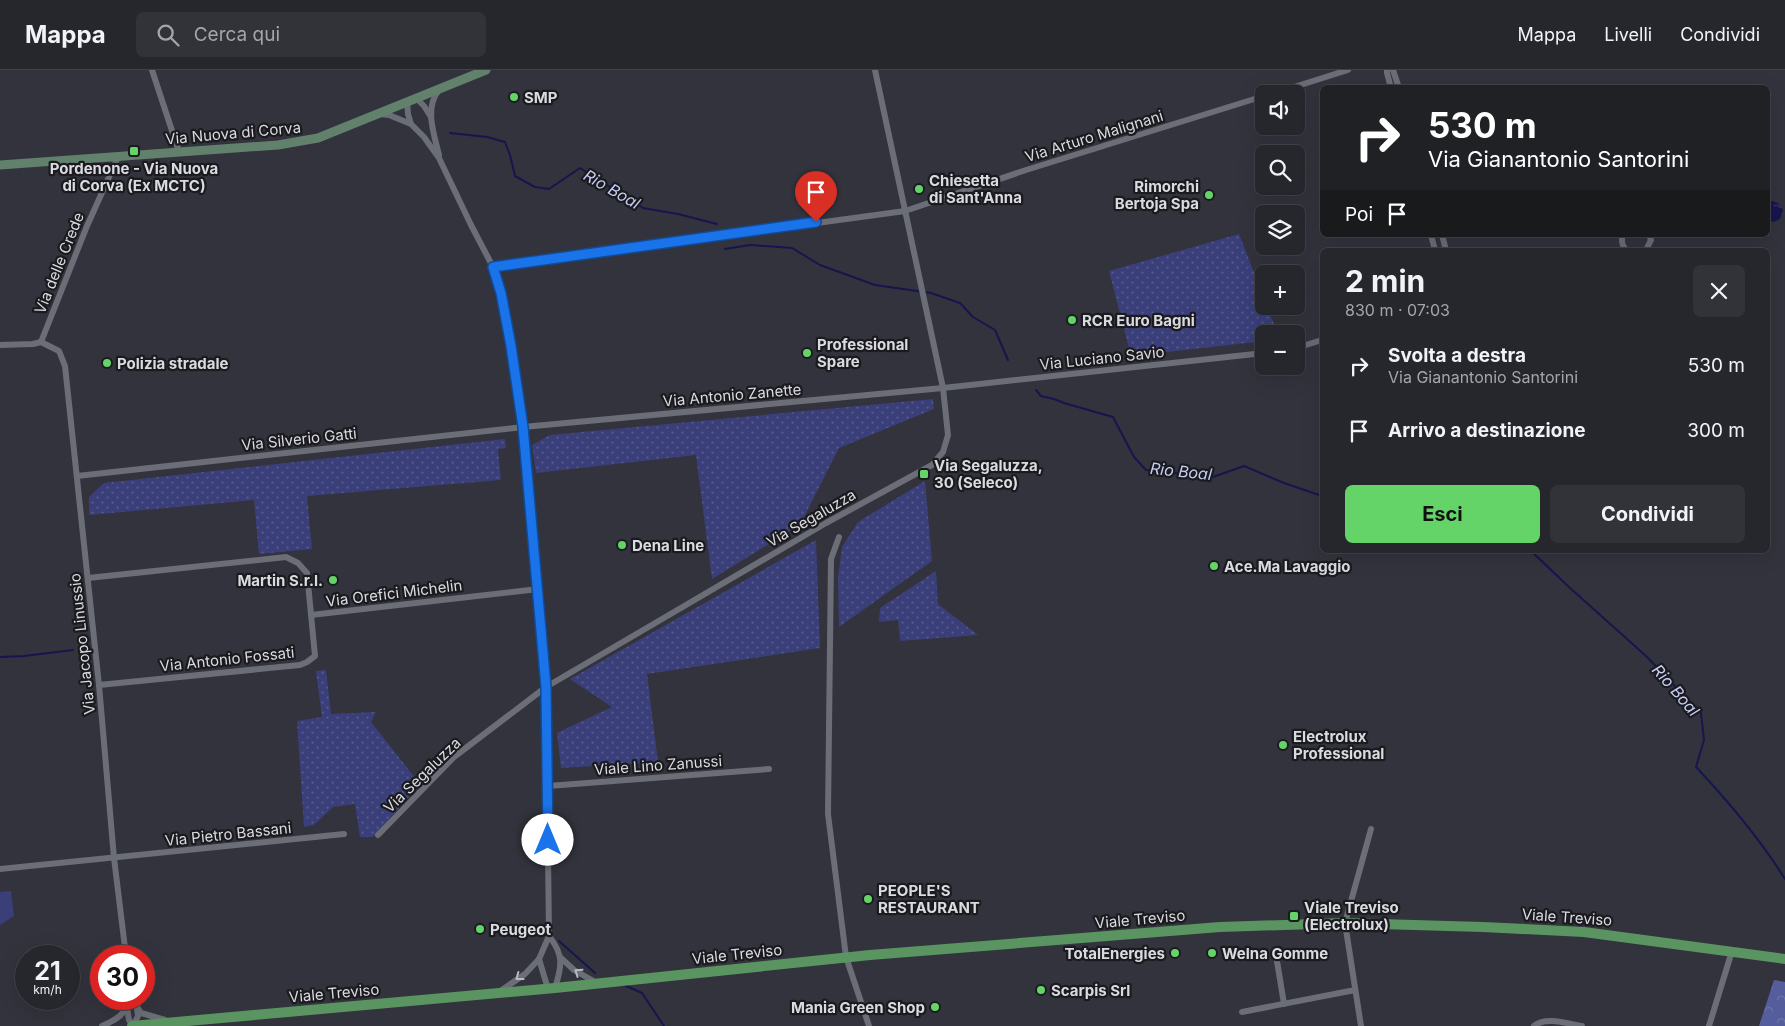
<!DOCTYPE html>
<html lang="it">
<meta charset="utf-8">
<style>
:root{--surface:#26262d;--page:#323239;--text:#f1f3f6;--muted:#a4a5aa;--line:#424349;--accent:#64d468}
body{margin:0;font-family:Inter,sans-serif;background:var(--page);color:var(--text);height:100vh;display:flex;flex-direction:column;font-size:19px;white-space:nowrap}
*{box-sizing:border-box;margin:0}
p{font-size:16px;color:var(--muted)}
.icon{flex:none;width:28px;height:28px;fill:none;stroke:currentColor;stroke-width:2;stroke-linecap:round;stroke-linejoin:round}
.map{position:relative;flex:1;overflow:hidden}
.details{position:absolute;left:1320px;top:178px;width:450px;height:305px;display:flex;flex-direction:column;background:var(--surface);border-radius:8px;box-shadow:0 5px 20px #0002,0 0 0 1px var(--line)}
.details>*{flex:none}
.guide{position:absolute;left:1320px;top:15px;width:450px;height:152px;border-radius:8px;box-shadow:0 5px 20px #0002,0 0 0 1px var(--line);background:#202124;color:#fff;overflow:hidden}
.controls{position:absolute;left:1255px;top:15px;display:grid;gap:10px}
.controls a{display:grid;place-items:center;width:50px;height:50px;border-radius:8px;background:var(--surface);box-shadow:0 5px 20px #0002,0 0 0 1px var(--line);font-size:25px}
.speed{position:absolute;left:15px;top:875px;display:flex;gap:10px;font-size:25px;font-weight:700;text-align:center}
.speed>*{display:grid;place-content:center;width:65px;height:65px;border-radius:50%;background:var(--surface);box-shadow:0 5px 20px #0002,0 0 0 1px var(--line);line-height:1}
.speed small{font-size:12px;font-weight:400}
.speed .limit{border:8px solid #d22;background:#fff;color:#111}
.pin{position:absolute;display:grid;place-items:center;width:42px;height:42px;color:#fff;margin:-51px -21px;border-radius:50% 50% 50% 0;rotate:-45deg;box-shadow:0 0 5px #0007}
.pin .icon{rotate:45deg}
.me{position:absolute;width:55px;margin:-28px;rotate:0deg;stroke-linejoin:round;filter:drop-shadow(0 0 4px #0008)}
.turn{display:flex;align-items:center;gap:18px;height:105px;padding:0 25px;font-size:22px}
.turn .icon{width:65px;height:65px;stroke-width:2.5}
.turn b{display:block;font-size:35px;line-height:42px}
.then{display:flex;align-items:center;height:48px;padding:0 25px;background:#0003;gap:10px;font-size:19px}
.round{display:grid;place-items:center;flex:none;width:52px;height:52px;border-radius:8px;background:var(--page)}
.head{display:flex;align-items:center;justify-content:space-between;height:85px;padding:0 25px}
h1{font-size:30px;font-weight:700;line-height:38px}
.action{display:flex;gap:10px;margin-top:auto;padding:10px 25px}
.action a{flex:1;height:58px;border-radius:8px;background:var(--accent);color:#111;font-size:20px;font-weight:700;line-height:58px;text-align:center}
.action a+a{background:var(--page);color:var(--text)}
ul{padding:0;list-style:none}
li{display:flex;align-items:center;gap:15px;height:65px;padding:0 25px}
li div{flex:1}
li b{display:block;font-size:19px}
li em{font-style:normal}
header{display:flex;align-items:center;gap:30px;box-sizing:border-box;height:70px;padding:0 25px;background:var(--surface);border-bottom:1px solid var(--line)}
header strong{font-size:24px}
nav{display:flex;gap:28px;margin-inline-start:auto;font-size:18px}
.search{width:350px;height:45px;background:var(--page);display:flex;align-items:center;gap:12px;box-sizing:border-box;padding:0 18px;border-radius:8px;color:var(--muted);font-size:19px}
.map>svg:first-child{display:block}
.grass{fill:url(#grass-dots)}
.forest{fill:url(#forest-crowns)}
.green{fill:#3a3f7a}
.water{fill:url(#water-ripples)}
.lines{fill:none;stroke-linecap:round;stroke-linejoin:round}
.stream{stroke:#17154e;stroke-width:2}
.street{stroke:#6b6d77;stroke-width:6}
.secondary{stroke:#62816c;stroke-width:9}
.primary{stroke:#5a9561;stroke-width:10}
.oneway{stroke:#b8bac0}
.route-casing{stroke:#114b97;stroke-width:12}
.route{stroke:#1a73e8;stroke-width:9}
.poi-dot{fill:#64d468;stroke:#1b1b1f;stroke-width:2}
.labels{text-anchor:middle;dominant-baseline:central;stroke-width:4.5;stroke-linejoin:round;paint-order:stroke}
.poi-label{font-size:15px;font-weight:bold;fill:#d9dbe0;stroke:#1b1b1f;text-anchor:start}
.street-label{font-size:15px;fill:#d9dbe0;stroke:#1b1b1f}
.water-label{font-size:16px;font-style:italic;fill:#c6cdf3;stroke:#1b1b1f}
</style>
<header>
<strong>Mappa</strong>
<div class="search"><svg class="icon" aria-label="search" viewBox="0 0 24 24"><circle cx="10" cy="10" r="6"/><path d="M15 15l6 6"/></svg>Cerca qui</div>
<nav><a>Mappa</a><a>Livelli</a><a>Condividi</a></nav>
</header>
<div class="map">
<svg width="1785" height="956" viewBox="0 0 1785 956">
<defs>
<pattern id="grass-dots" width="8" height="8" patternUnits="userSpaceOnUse" patternTransform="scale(1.25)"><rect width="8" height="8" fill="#3a3f7a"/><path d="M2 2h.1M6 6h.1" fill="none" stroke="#565a8d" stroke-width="1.8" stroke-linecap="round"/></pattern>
<pattern id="forest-crowns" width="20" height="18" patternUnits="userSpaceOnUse" patternTransform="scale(1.25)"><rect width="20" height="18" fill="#555d9d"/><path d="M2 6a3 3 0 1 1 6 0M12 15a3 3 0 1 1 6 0" fill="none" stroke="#6d74aa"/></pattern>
<pattern id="water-ripples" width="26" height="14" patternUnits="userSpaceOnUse" patternTransform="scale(1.25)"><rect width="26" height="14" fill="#17154e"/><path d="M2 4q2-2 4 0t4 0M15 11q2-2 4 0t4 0" fill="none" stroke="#383667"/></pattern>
</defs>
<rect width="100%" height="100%" fill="#32333c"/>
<g class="grass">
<path d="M1239,164L1264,228V236H1267L1278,264H1264V271L1131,286L1109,201Z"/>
<path d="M933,329L934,339L839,378L800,455L712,509L696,385L536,403L532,375L550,365Z"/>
<path d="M505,369L506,378L498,379L501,410L307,426L312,479L259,484L254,430L89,445V427L104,413Z"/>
<path d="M925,411L932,491L839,557L838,508L842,477L858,452Z"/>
<path d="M816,470L820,578L647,604L658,692L561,698L557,663L612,637L570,609Z"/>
<path d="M936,501L938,534L978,565L900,571L898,550L879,552L880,538Z"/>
<path d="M326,600L331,644L376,642L371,652L420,714L373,767H360L355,734L333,737L314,755L304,757L297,651L322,647L316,601Z"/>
</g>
<path class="forest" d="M1774,910L1785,912V956H1759Z"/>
<path class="green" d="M11,821L14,846L0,855V822Z"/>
<path class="water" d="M1772,131L1778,133L1783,140L1780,149L1774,152L1768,151V132Z"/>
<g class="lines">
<g class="stream">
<path d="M450,63L487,67L505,72L510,85L515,106L535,117L549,119L580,98L643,138L678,144L717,154"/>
<path d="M725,179L750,175L792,178L820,195L875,215L931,223L960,233L973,247L995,260L1008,290"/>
<path d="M1036,320L1041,326L1054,329L1064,333L1113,347L1134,387L1146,400L1213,407L1244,396L1284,413L1322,426"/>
<path d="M1530,480L1570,518L1646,586L1701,643L1704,670L1696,697C1728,731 1760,769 1785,809"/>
<path d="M0,587L24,586L73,580"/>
<path d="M559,871L595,903"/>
<path d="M624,915L642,923L664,956"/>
</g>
<g class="street">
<path d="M152,0L179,82"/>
<path d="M1387,0V3L1391,18"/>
<path d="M1393,0L1399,18"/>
<path d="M1272,24L1348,0"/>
<path d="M416,28L424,36L431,47"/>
<path d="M407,32L408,44L411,54"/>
<path d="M380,44L389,45L411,54L424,67L439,88L471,155L493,197L501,223L514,289L523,357L546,617L549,866L539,889L525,904L499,922"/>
<path d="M439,85C434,64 424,38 439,20"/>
<path d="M1431,165L1435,180"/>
<path d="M1442,165L1446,180"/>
<path d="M1623,165C1621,170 1622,176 1626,180"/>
<path d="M1646,180L1651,170L1649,165"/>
<path d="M493,197L905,141L1026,100L1264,26"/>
<path d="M41,272L59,281L65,296L99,615L114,788L126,886"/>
<path d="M41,272L87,156L118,87"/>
<path d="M0,275L33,274L41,272"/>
<path d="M1296,278L1322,270"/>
<path d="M77,406L523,357L943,318L1264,283"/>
<path d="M839,467L831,489L828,744L846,887L869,956"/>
<path d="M88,508L286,487L298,493L307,503L315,586L307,592L300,595L99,615"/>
<path d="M311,545L538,519"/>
<path d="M548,716L769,699"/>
<path d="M378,765L454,687L546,617L826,453L932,395L943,382L948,365L943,318L875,0"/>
<path d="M0,799L344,764"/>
<path d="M549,866C564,885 562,896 555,918"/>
<path d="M561,888L574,900L597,913"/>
<path d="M539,889L548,919"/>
<path d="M1277,891L1284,934"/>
<path d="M132,929L141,943L165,950"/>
<path d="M127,938L129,950L133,956L138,946L137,939"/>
<path d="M1242,942L1355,920"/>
<path d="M102,956C116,950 126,944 130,929"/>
<path d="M1361,956L1345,853L1371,759"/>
<path d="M1534,956C1545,946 1569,954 1582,956"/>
<path d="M1709,956L1732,881"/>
</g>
<path class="secondary" d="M0,95L278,75L318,68L486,0"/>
<path class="primary" d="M132,956L555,918L870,885L1220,857L1345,853L1483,857L1584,862L1785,889"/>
</g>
<defs><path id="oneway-chevron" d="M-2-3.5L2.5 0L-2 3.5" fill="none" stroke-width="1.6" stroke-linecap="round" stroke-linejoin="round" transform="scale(1.25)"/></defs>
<g class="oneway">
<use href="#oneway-chevron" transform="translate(578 902) rotate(-145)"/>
<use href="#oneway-chevron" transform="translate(519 907) rotate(143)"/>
</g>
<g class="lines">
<g class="route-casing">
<path id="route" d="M548,770L546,617L523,357L511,276L501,223L493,197L816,152"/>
</g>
<use href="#route" class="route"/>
</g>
<g class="poi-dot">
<circle cx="514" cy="27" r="5"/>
<rect x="129" y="76" width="10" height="10" rx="2.5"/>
<circle cx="919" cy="119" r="5"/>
<circle cx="1209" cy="125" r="5"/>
<circle cx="1072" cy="250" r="5"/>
<circle cx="807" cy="283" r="5"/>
<circle cx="107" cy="293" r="5"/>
<rect x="919" y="399" width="10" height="10" rx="2.5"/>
<circle cx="622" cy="475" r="5"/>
<circle cx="1214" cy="496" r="5"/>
<circle cx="333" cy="510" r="5"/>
<circle cx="1283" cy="675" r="5"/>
<circle cx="868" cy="829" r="5"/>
<rect x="1289" y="841" width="10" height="10" rx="2.5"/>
<circle cx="480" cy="859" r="5"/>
<circle cx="1175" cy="883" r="5"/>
<circle cx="1212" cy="883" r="5"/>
<circle cx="1041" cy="920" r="5"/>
<circle cx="935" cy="937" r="5"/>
</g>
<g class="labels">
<g class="poi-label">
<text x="524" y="27">SMP</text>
<text x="134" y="98" text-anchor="middle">Pordenone - Via Nuova<tspan x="134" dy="17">di Corva (Ex MCTC)</tspan></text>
<text x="929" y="110">Chiesetta<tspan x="929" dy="17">di Sant'Anna</tspan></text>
<text x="1199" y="116" text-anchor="end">Rimorchi<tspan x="1199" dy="17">Bertoja Spa</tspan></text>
<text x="1082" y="250">RCR Euro Bagni</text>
<text x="817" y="274">Professional<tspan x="817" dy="17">Spare</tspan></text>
<text x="117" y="293">Polizia stradale</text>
<text x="934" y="395">Via Segaluzza,<tspan x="934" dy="17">30 (Seleco)</tspan></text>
<text x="632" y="475">Dena Line</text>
<text x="1224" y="496">Ace.Ma Lavaggio</text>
<text x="323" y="510" text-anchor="end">Martin S.r.l.</text>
<text x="1293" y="666">Electrolux<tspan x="1293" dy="17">Professional</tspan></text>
<text x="878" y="820">PEOPLE'S<tspan x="878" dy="17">RESTAURANT</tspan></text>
<text x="1304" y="837">Viale Treviso<tspan x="1304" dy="17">(Electrolux)</tspan></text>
<text x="490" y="859">Peugeot</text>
<text x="1165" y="883" text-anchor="end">TotalEnergies</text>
<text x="1222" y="883">Welna Gomme</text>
<text x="1051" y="920">Scarpis Srl</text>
<text x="925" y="937" text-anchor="end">Mania Green Shop</text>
</g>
<g class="street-label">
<text transform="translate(233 63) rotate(-5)">Via Nuova di Corva</text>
<text transform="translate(1094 66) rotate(-17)">Via Arturo Malignani</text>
<text transform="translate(59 193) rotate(-68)">Via delle Crede</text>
<text transform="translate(1102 288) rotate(-6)">Via Luciano Savio</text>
<text transform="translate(732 325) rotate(-5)">Via Antonio Zanette</text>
<text transform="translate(299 369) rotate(-6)">Via Silverio Gatti</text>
<text transform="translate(811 448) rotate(-30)">Via Segaluzza</text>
<text transform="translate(394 523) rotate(-7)">Via Orefici Michelin</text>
<text transform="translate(82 574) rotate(-96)">Via Jacopo Linussio</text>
<text transform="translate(227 589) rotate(-6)">Via Antonio Fossati</text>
<text transform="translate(658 695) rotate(-4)">Viale Lino Zanussi</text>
<text transform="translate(422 705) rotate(-44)">Via Segaluzza</text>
<text transform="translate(228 764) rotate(-6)">Via Pietro Bassani</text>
<text transform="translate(1567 847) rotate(4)">Viale Treviso</text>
<text transform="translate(1140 849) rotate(-5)">Viale Treviso</text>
<text transform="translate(737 884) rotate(-6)">Viale Treviso</text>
<text transform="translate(334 923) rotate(-5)">Viale Treviso</text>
</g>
<g class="water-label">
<text transform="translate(612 119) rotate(30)">Rio Boal</text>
<text transform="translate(1181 401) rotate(6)">Rio Boal</text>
<text transform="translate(1676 620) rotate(49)">Rio Boal</text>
</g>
</g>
</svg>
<div class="controls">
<a><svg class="icon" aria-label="sound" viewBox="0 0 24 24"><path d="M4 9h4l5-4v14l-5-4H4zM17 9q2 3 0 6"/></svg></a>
<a><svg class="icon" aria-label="search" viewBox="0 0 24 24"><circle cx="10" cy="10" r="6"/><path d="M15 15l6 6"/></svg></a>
<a><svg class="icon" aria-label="layers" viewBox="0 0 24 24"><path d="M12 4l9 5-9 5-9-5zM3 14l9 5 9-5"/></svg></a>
<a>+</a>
<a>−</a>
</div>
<div class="speed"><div>21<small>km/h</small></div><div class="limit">30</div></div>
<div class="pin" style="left:816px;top:152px;background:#d93025"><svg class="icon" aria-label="arrive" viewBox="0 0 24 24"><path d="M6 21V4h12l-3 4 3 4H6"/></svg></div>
<svg class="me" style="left:548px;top:770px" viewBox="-20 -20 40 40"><circle r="19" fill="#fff"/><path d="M0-13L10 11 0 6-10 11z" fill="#1a73e8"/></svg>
<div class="guide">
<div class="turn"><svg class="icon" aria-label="right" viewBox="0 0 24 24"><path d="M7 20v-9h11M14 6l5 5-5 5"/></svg><div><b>530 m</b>Via Gianantonio Santorini</div></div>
<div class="then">Poi<svg class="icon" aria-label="arrive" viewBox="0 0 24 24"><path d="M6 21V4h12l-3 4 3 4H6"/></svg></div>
</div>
<section class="details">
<div class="head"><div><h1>2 min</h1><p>830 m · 07:03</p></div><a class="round"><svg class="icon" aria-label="close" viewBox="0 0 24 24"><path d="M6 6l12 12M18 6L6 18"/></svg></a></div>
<ul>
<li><svg class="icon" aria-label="right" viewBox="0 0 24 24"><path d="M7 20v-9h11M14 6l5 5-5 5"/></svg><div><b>Svolta a destra</b><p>Via Gianantonio Santorini</p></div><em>530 m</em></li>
<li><svg class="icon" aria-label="arrive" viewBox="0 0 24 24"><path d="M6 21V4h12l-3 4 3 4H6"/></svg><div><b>Arrivo a destinazione</b></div><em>300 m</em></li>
</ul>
<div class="action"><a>Esci</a><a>Condividi</a></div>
</section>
</div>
